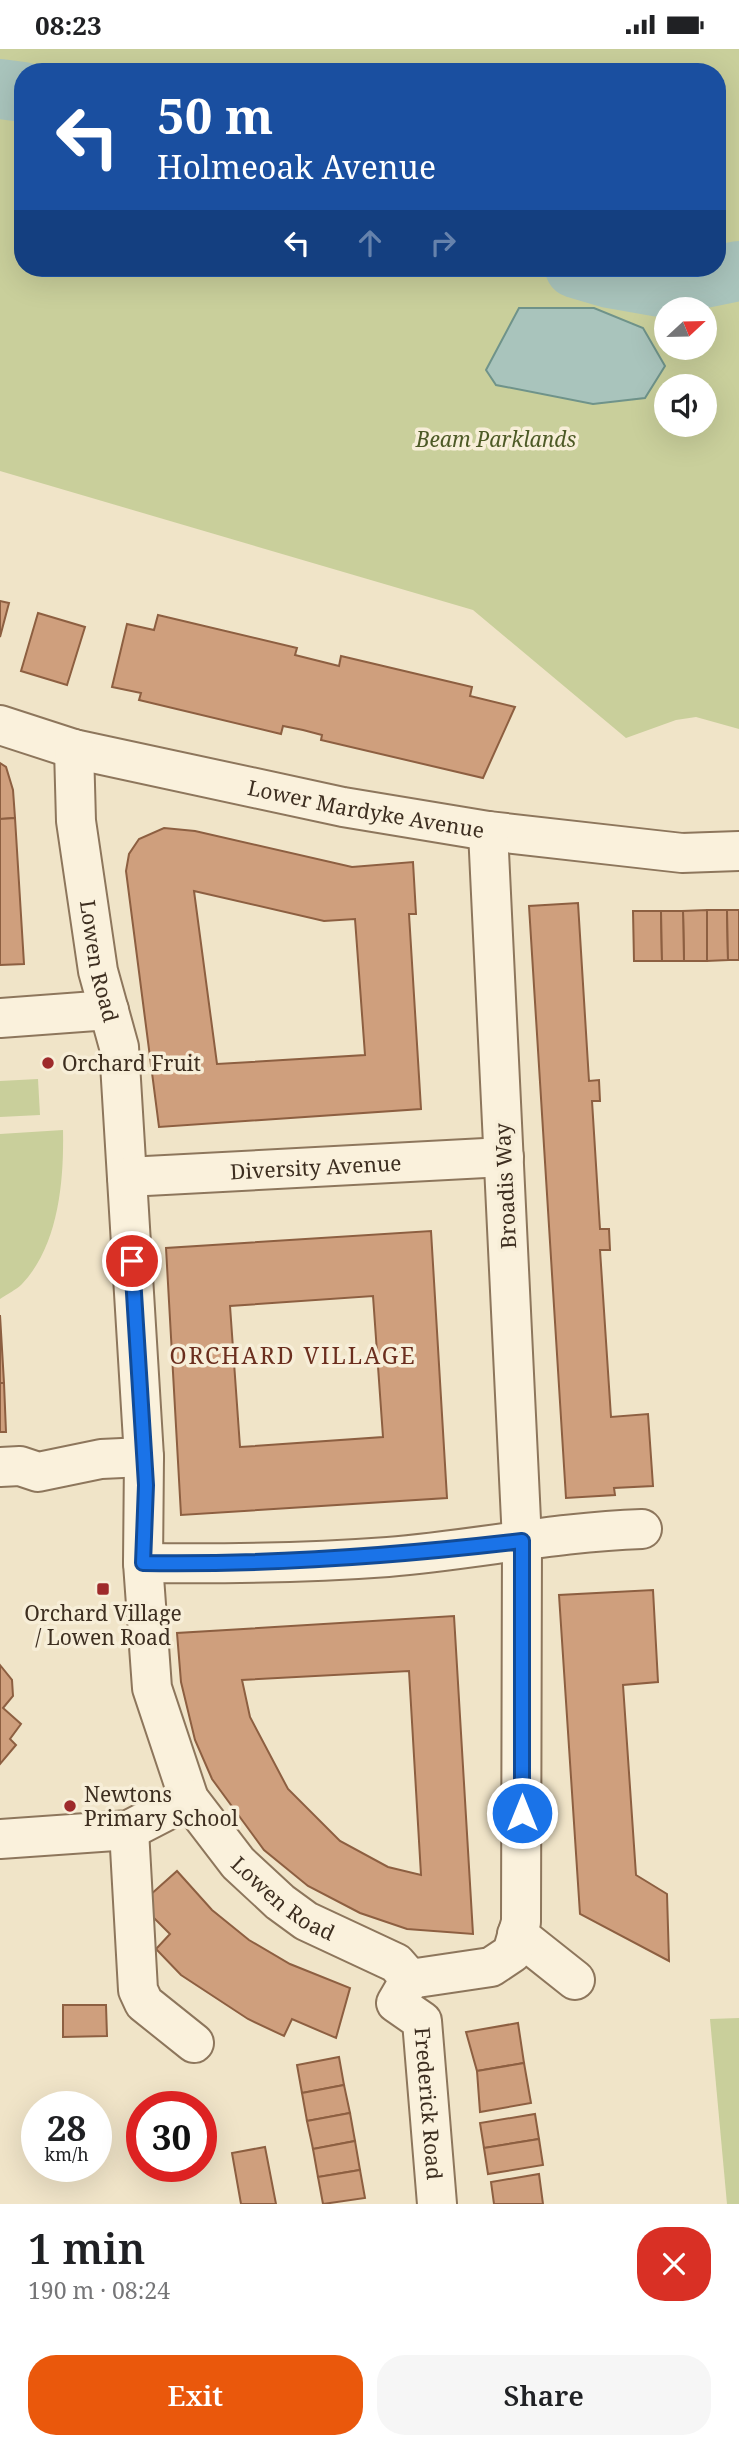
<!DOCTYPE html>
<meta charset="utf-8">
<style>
:root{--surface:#fff;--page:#f6f6f6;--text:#202124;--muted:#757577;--accent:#ea580c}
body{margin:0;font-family:"Noto Serif",serif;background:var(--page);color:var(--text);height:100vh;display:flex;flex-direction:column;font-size:26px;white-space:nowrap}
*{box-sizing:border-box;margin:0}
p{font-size:23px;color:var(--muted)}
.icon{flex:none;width:38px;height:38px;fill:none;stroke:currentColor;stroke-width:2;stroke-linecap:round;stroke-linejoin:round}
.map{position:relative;height:2155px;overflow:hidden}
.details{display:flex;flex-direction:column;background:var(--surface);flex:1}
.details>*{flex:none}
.top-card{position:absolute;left:14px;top:14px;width:712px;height:214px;border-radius:28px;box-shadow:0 7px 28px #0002;background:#1a4fa0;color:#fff;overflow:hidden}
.needle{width:46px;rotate:68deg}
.buttons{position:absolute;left:654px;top:248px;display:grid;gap:14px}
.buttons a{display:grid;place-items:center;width:63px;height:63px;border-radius:50%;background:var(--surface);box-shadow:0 7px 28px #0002;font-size:35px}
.speed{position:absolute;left:21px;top:2042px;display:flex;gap:14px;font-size:35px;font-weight:700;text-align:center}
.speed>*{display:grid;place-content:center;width:91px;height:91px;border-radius:50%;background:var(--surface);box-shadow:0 7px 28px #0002;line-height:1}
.speed small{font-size:18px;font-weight:400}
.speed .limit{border:10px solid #d22;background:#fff;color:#111}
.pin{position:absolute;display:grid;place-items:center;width:60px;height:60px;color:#fff;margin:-30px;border:4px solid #fff;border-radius:50%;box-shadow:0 2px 7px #0007}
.me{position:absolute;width:77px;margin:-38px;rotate:0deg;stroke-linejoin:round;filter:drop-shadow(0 0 5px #0008)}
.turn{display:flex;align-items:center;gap:24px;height:147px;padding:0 28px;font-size:32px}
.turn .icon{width:91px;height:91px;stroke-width:2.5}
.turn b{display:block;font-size:49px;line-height:60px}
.lanes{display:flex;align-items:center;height:66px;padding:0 28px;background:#0003;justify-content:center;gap:35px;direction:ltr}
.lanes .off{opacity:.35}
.round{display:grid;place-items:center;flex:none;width:74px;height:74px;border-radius:28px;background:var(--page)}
.overview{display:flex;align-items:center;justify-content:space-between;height:119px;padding:0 28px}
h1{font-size:42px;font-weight:600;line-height:52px}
.primary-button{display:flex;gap:14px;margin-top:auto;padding:14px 28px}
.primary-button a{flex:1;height:80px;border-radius:28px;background:var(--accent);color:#fff;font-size:28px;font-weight:600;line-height:80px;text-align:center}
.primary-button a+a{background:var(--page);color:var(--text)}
.status{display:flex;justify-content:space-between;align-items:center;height:49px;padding:0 35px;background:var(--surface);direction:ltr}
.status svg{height:19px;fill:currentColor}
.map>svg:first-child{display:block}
.green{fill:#c9cf9b;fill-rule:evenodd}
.water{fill:#a9c4bc;stroke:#6f938a;stroke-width:2}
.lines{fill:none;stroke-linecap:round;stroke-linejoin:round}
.river{stroke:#a9c4bc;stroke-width:60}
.building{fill:#cf9f7d;stroke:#8d5f41;stroke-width:2;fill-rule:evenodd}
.minor-casing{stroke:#8d765c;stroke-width:42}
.minor{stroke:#faf1dc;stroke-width:38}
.route-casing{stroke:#114b97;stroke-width:18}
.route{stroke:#1a73e8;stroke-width:12}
.poi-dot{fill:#9e2a2b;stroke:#f7eed8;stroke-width:2.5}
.labels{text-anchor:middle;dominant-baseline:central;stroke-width:7;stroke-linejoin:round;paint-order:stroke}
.park-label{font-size:21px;font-style:italic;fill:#4d5a26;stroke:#f7eed8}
.street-label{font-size:21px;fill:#3d2e20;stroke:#f7eed8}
.poi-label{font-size:21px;fill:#3d2e20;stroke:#f7eed8;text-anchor:start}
.neighbourhood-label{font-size:23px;letter-spacing:2px;fill:#6b2e1e;stroke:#f7eed8}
</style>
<div class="status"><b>08:23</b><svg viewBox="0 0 49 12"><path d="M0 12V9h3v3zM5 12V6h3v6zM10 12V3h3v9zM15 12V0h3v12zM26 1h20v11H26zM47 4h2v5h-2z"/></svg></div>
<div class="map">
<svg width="739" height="2155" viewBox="0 0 739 2155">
<rect width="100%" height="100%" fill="#f0e4c8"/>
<g class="green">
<path d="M0,0H739V680L696,668L676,671L626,689L473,561L0,422ZM23,23H718V219H23ZM667,261H705V299H667ZM667,338H705V376H667Z"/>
<path d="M38,1030L40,1066L0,1068V1032Z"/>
<path d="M63,1081C64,1131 59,1196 22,1235C16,1241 7,1245 0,1250V1085Z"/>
<path d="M739,1969V2155H727L710,1970Z"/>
</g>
<path class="water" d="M519,259H594L643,279L665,317L645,349L593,355L496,336L486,321Z"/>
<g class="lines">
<g class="river">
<path d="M0,40L23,43"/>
<path d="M575,219L609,229L660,238L739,222"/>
</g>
</g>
<g class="building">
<path d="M0,552L9,554L0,588Z"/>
<path d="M38,564L85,578L67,636L21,622Z"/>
<path d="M158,566L297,599L295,606L339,617L341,607L472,638L470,647L515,658L483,729L321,691L322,686L303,681L283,677L281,685L139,651L141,644L112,638L127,575L154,581Z"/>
<path d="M0,714L6,718L13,741L15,769L0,770Z"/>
<path d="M15,769L24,915L0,916V770Z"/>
<path d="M164,779L195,782L352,818L413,813L416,865H409L421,1060L159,1078L126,822L129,805L139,790ZM194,842L324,872L355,870L365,1006L217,1015Z"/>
<path d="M578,854L589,1032L599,1031L600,1052H592L600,1180H609L610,1201H600L611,1368L648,1365L653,1437L614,1439L615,1446L566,1449L529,857Z"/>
<path d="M707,861V912H684L683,862Z"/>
<path d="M707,861H727L728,911L707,912Z"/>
<path d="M727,861H739V911H728Z"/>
<path d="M633,862H661L662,912H634Z"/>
<path d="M661,862H683L684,912H662Z"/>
<path d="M431,1182L447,1449L181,1466L166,1199ZM373,1247L383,1388L240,1398L230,1257Z"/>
<path d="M0,1266L4,1334H0Z"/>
<path d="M0,1334H4L6,1383H0Z"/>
<path d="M653,1541L658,1633L623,1636L636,1826L667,1845L669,1912L580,1865L559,1546Z"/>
<path d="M454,1567L473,1885L407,1880L360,1864L308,1837L264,1801L212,1730L195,1691L181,1633L177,1584ZM409,1622L421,1826L388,1818L340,1792L288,1740L250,1668L242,1631Z"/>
<path d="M0,1616L12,1631L13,1647L3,1659L21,1675L10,1690L16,1696L0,1715Z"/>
<path d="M177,1822L212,1861L249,1891L290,1915L350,1939L336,1989L292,1970L284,1987L248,1970L181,1926L156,1900L170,1885L140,1855Z"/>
<path d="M63,1956H106L107,1987L63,1988Z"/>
<path d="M518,1974L524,2014L477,2022L466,1983Z"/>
<path d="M339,2008L344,2036L302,2044L297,2016Z"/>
<path d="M524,2014L531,2054L480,2063L477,2022Z"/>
<path d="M344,2036L350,2064L307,2072L302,2044Z"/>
<path d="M350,2064L355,2092L313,2100L307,2072Z"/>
<path d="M535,2065L539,2090L484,2099L480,2074Z"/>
<path d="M539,2090L543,2116L488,2125L484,2099Z"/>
<path d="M355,2092L360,2121L318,2128L313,2100Z"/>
<path d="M265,2098L276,2155H241L232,2104Z"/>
<path d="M360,2121L365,2149L323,2155L318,2128Z"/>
<path d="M539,2125L543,2155H494L491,2133Z"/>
</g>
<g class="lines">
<g class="minor-casing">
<g id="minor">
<path id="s1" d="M0,676L74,700L343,758L488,782L682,804L739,802"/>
<path id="s2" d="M74,700L76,772L98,922L119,998L144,1408L143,1514L152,1639L189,1750L238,1814L280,1853L306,1872L396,1914L410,1930"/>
<path d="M0,969L109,961"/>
<path id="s3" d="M127,1128L504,1108"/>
<path d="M0,1418L20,1417L38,1423L101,1410L144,1408"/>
<path d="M143,1514C225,1515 306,1514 388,1508C473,1501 556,1483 642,1480"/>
<path d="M129,1781L138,1941L144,1954L194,1994"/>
<path d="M0,1790L129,1781L189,1750"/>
<path d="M517,1885L575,1931"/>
<path d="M410,1930L491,1918L512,1904L521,1873L522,1492L488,782"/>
<path id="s4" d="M410,1930L396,1954L422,1972L437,2155"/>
</g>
</g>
<use href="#minor" class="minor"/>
</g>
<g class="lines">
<g class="route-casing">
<path id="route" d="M132,1212L146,1436L143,1514C271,1516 395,1507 522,1492V1764"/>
</g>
<use href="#route" class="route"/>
</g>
<g class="poi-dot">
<circle cx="48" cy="1014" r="7"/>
<rect x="96" y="1533" width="14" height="14" rx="3.5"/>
<circle cx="70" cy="1757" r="7"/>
</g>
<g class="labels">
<g class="park-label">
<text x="496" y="390">Beam Parklands</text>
</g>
<g class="street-label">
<text stroke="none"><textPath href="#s1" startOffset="376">Lower Mardyke Avenue</textPath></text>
<text stroke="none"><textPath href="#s2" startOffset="214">Lowen Road</textPath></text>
<text stroke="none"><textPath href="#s3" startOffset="189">Diversity Avenue</textPath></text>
<text transform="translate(505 1137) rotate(-93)">Broadis Way</text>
<text stroke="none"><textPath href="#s2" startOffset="1200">Lowen Road</textPath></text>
<text stroke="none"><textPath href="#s4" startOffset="142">Frederick Road</textPath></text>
</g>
<g class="poi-label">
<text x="62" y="1014">Orchard Fruit</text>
<text x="103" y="1564" text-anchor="middle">Orchard Village<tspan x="103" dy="24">/ Lowen Road</tspan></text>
<text x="84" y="1745">Newtons<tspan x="84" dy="24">Primary School</tspan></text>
</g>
<g class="neighbourhood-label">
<text x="293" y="1306">ORCHARD VILLAGE</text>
</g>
</g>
</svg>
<div class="buttons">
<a><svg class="needle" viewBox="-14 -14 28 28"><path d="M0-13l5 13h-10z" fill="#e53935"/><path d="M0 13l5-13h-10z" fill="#757577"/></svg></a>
<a><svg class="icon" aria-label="sound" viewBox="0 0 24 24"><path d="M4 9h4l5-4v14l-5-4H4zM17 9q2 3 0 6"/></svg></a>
</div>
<div class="speed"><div>28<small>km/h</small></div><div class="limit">30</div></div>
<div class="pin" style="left:132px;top:1212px;background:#d93025"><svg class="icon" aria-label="arrive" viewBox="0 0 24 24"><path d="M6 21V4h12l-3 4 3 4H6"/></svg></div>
<svg class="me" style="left:522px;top:1764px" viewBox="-20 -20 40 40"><circle r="17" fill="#1a73e8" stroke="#fff" stroke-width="3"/><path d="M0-11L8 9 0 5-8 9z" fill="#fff"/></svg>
<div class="top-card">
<div class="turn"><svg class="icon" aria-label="left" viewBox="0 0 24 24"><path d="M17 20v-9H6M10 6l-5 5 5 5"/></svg><div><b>50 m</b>Holmeoak Avenue</div></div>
<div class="lanes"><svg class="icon" aria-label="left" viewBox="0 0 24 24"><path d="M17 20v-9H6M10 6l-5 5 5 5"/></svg><svg class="icon off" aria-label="ahead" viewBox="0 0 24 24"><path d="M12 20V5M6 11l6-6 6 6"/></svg><svg class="icon off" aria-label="right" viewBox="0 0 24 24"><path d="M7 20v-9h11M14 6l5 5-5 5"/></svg></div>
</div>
</div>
<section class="details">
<div class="overview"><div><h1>1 min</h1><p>190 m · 08:24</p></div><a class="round" style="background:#d93025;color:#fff"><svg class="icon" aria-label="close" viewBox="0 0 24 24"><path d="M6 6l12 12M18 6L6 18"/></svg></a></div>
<div class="primary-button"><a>Exit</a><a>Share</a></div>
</section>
